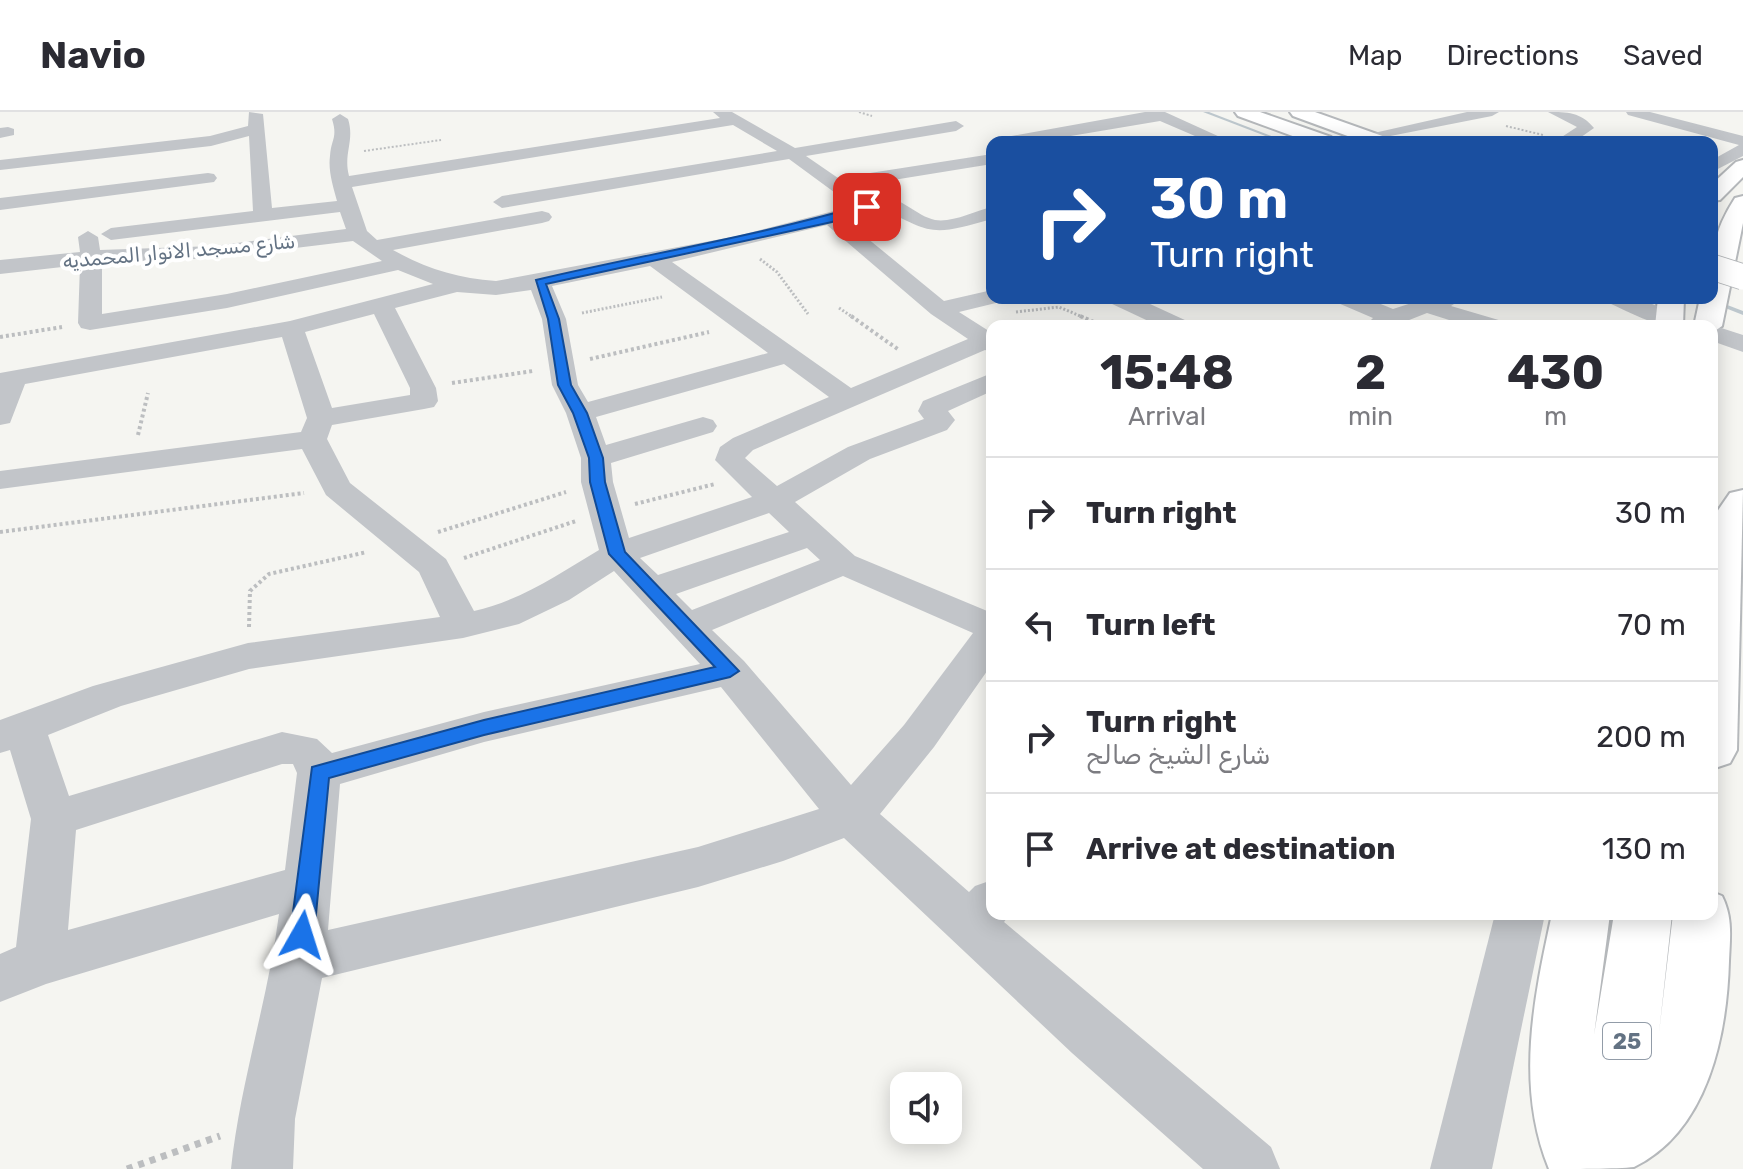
<!DOCTYPE html>
<meta charset="utf-8">
<style>
:root{--surface:#fff;--page:#f2f2f3;--text:#2b2b33;--muted:#7c7c81;--line:#e1e1e2}
body{margin:0;font-family:Rubik,"Noto Sans Arabic",sans-serif;background:var(--page);color:var(--text);height:100vh;display:flex;flex-direction:column;font-size:30px;white-space:nowrap}
*{box-sizing:border-box;margin:0}
p{font-size:26px;color:var(--muted)}
.icon{flex:none;width:44px;height:44px;fill:none;stroke:currentColor;stroke-width:2;stroke-linecap:round;stroke-linejoin:round}
.map{position:relative;flex:1;overflow:hidden}
.sheet{position:absolute;left:986px;top:208px;width:732px;height:600px;display:flex;flex-direction:column;background:var(--surface);border-radius:16px;box-shadow:0 4px 20px #0003}
.sheet>*{flex:none}
.guide{position:absolute;left:986px;top:24px;width:732px;height:168px;border-radius:16px;box-shadow:0 4px 20px #0003;background:#1a4fa0;color:#fff;overflow:hidden}
.fabs{position:absolute;left:890px;top:960px;display:grid;gap:16px}
.fabs a{display:grid;place-items:center;width:72px;height:72px;border-radius:16px;background:var(--surface);box-shadow:0 4px 20px #0003;font-size:40px}
.pin{position:absolute;display:grid;place-items:center;width:68px;height:68px;color:#fff;margin:-34px;border-radius:16px;box-shadow:0 4px 12px #0006}
.me{position:absolute;width:88px;margin:-44px;rotate:6deg;stroke-linejoin:round;filter:drop-shadow(0 0 6px #0008)}
.turn{display:flex;align-items:center;gap:28px;height:168px;padding:0 32px;font-size:36px}
.turn .icon{width:104px;height:104px;stroke-width:2.5}
.turn b{display:block;font-size:56px;line-height:68px}
.eta{display:flex;justify-content:space-evenly;align-items:center;height:136px;text-align:center}
.eta b{font-size:48px;font-weight:700;line-height:56px}
ul{padding:0;list-style:none}
li{display:flex;align-items:center;gap:24px;height:112px;padding:0 32px;border-top:2px solid var(--line)}
li div{flex:1}
li b{display:block;font-size:30px}
li em{font-style:normal}
header{display:flex;align-items:center;gap:48px;box-sizing:border-box;height:112px;padding:0 40px;background:var(--surface);border-bottom:2px solid var(--line)}
header strong{font-size:38px}
nav{display:flex;gap:44px;margin-inline-start:auto;font-size:28px}
.map>svg:first-child{display:block}
.lines{fill:none;stroke-linecap:round;stroke-linejoin:round}
.stream{fill:#bdc7cd;fill-rule:evenodd}
.highway-casing{stroke:#b5b8bb;stroke-width:4}
.path-far3{stroke:#bcbec0;stroke-width:2;stroke-dasharray:2 2;stroke-linecap:butt}
.path-far2{stroke:#bcbec0;stroke-width:3;stroke-dasharray:2 2;stroke-linecap:butt}
.path-far1{stroke:#bcbec0;stroke-width:4;stroke-dasharray:3 3;stroke-linecap:butt}
.path{stroke:#bcbec0;stroke-width:7;stroke-dasharray:6 6;stroke-linecap:butt}
.minor{fill:#c2c5c9;fill-rule:evenodd}
.highway{fill:#fff;fill-rule:evenodd}
.highway-bridge-casing{stroke:#b5b8bb;stroke-width:27;stroke-linecap:butt}
.highway-bridge{stroke:#fff;stroke-width:25}
.route{fill:#1a73e8;stroke:#114b97;stroke-width:2}
.labels{text-anchor:middle;dominant-baseline:central;stroke-width:8;stroke-linejoin:round;paint-order:stroke}
.far-street-label{font-size:20px;fill:#637283;stroke:#fff}
.shield{fill:#fff;stroke:#929ca8;stroke-width:2}
.shield-label{font-size:22px;font-weight:bold;fill:#637283}
</style>
<header>
<strong>Navio</strong>
<nav><a>Map</a><a>Directions</a><a>Saved</a></nav>
</header>
<div class="map">
<svg width="1743" height="1057" viewBox="0 0 1743 1057">
<rect width="100%" height="100%" fill="#f5f5f1"/>
<g class="lines">
<g class="stream">
<path d="M1203,0H1209L1287,30H1281Z"/>
<path d="M1700,186H1709L1743,199V203Z"/>
</g>
<g class="highway-casing">
<g id="highway">
<path d="M1235,0H1260L1331,25L1333,29L1309,30L1238,4Z"/>
<path d="M1290,0H1315L1388,26L1390,30H1364L1293,4Z"/>
<path d="M1743,48V65L1720,88L1712,89V72L1736,50Z"/>
<path d="M1743,84V111L1722,214L1712,221V214H1694L1700,186H1712C1712,144 1711,123 1735,86Z"/>
<path d="M1658,186H1684L1683,214H1655Z"/>
<path d="M1743,378L1737,638L1730,651L1712,657V407L1730,381Z"/>
<path d="M1712,780L1722,784C1733,806 1730,825 1729,849C1727,923 1708,1019 1634,1055C1618,1057 1569,1057 1549,1057C1515,974 1534,885 1552,802H1610L1594,923L1614,802H1672L1659,921L1673,802H1712Z"/>
</g>
</g>
<g class="path-far3">
<path d="M859,0L872,4"/>
<path d="M1506,14L1543,23"/>
<path d="M364,39L441,28"/>
</g>
<g class="path-far2">
<path d="M760,147L777,160L808,202"/>
<path d="M839,196L854,206"/>
<path d="M1016,200L1059,195L1085,206"/>
<path d="M582,201L662,185"/>
</g>
<g class="path-far1">
<path d="M851,204L899,238"/>
<path d="M1080,204L1103,214"/>
<path d="M0,225L62,215"/>
<path d="M590,247L709,220"/>
<path d="M452,271L533,259"/>
<path d="M138,323L148,281"/>
<path d="M635,392L715,372"/>
<path d="M0,420L304,381"/>
<path d="M438,420L566,380"/>
<path d="M464,446L576,409"/>
<path d="M249,515L250,479L269,462L367,440"/>
</g>
<path class="path" d="M127,1057L220,1024"/>
<g class="minor">
<path d="M249,0L263,2L272,96L337,89C333,74 328,59 330,44C331,27 338,26 332,7L340,2L348,7C355,29 343,41 349,64L720,6L713,0H732L795,36L956,9L964,14L956,19L806,44L838,66L992,42V52L850,75L874,92L875,85C897,80 915,104 935,108C952,111 975,99 992,95V107C930,125 932,122 876,93L875,100L845,108L944,189L992,178V186H1003L1000,190L959,200L992,221V240L985,238L753,338L745,346L777,374L848,335L924,307L918,299L923,289L992,261V279L948,299L955,308L947,318L870,347L795,390L855,444L992,501V552L934,635L880,702L969,780L975,774L992,768V802H1010L1004,810L1271,1035L1280,1057H1203L1072,941L844,726L783,749L698,775L322,866L295,1007L293,1057H231C240,971 268,888 279,802L46,872L0,890V842L16,835L31,707L10,638L0,641V608L93,574L248,531L440,505L419,460L326,383L302,337L0,377V359L301,320L307,306L282,225L25,272L10,311L0,313V261L290,209L433,172L398,158L227,196L90,218L81,216L78,211L80,153L0,162V148L80,140L78,125L88,119L98,125L100,138L214,134L346,117L340,100L111,128L101,122L111,116L253,99L249,24L211,34L0,58V48L210,24L248,14ZM733,13L777,39L502,84L493,90L502,96L789,47L853,94L737,124L496,169C457,166 427,157 393,138L542,111L549,109L552,105L549,101L542,99L377,128L367,119L352,75ZM827,113L931,202L968,227L851,276L672,150ZM353,129L382,149L227,182L102,202V151L214,146ZM650,154L768,241L588,290L578,273L566,207L552,174ZM531,178L542,207L552,273L566,301L581,346V370L599,438C559,462 520,489 474,499L446,447L350,371L327,327L332,313L424,297L434,295L438,289L436,276L395,196L457,180L496,183ZM374,202L410,276V283L332,296L305,220ZM784,252L829,285L733,326L720,335L715,348L752,385L629,426L613,370L611,351L713,320L717,314L713,308L703,305L606,333L596,305ZM769,401L789,420L658,463L640,446ZM807,436L820,448L692,498L676,482ZM614,459L700,552L484,600L332,641L317,627L282,620L69,684L48,623L121,594L249,557L463,526L519,512L569,488ZM843,464L973,521L904,613L851,673L744,549L712,518ZM721,575L819,697L698,735L328,818L340,672L484,630ZM282,652H293L297,661L285,758L68,818L76,718Z"/>
<path d="M1145,0H1165L1231,30H1209L1160,9L1035,30H998L1006,25Z"/>
<path d="M1467,0H1499L1492,4L1365,29L1363,26L1365,23Z"/>
<path d="M1548,0C1567,0 1581,0 1594,16L1574,30H1554L1577,15Z"/>
<path d="M1626,0H1650L1743,24V44L1712,60V48L1739,33L1628,3Z"/>
<path d="M8,15L14,17V23L0,26V16Z"/>
<path d="M208,61L214,62L217,66L214,70L0,98V86Z"/>
<path d="M1106,186H1137L1187,209L1190,214H1159L1110,191Z"/>
<path d="M1334,186H1366L1393,197L1427,186H1463L1451,194L1502,209L1505,214H1468L1427,201L1394,214H1365L1373,206L1338,191Z"/>
<path d="M1605,186H1637L1677,202L1681,207L1677,212C1657,217 1628,199 1609,191Z"/>
<path d="M1712,213L1743,223V240L1712,229V214H1706Z"/>
<path d="M1495,802H1545L1492,1057H1430Z"/>
</g>
<use href="#highway" class="highway"/>
<g class="highway-bridge-casing">
<path id="highway-bridge" d="M1712,155L1743,165"/>
</g>
<use href="#highway-bridge" class="highway-bridge"/>
</g>
<path class="route" d="M867,92L871,97L832,110L546,172L559,207L571,273L587,301L603,346L605,370L625,440L739,559L730,565L484,623L329,666L314,823L311,831L302,834L294,831L290,823L312,655L484,608L715,555L609,442L590,370L589,346L573,301L558,273L548,207L536,168C646,142 758,124 867,92Z"/>
<g class="labels">
<g class="far-street-label">
<text transform="translate(179 139) rotate(-5)">شارع مسجد الانوار المحمديه</text>
</g>
<rect class="shield" x="1603" y="911" width="48" height="36" rx="6"/>
<g class="shield-label">
<text x="1627" y="929">25</text>
</g>
</g>
</svg>
<div class="fabs">
<a><svg class="icon" aria-label="sound" viewBox="0 0 24 24"><path d="M4 9h4l5-4v14l-5-4H4zM17 9q2 3 0 6"/></svg></a>
</div>
<div class="pin" style="left:867px;top:95px;background:#d93025"><svg class="icon" aria-label="arrive" viewBox="0 0 24 24"><path d="M6 21V4h12l-3 4 3 4H6"/></svg></div>
<svg class="me" style="left:302px;top:823px" viewBox="-20 -20 40 40"><path d="M0-17L14 15 0 8-14 15z" fill="#1a73e8" stroke="#fff" stroke-width="4"/></svg>
<div class="guide">
<div class="turn"><svg class="icon" aria-label="right" viewBox="0 0 24 24"><path d="M7 20v-9h11M14 6l5 5-5 5"/></svg><div><b>30 m</b>Turn right</div></div>
</div>
<section class="sheet">
<div class="eta">
<div><b>15:48</b><p>Arrival</p></div>
<div><b>2</b><p>min</p></div>
<div><b>430</b><p>m</p></div>
</div>
<ul>
<li><svg class="icon" aria-label="right" viewBox="0 0 24 24"><path d="M7 20v-9h11M14 6l5 5-5 5"/></svg><div><b>Turn right</b></div><em>30 m</em></li>
<li><svg class="icon" aria-label="left" viewBox="0 0 24 24"><path d="M17 20v-9H6M10 6l-5 5 5 5"/></svg><div><b>Turn left</b></div><em>70 m</em></li>
<li><svg class="icon" aria-label="right" viewBox="0 0 24 24"><path d="M7 20v-9h11M14 6l5 5-5 5"/></svg><div><b>Turn right</b><p>شارع الشيخ صالح</p></div><em>200 m</em></li>
<li><svg class="icon" aria-label="arrive" viewBox="0 0 24 24"><path d="M6 21V4h12l-3 4 3 4H6"/></svg><div><b>Arrive at destination</b></div><em>130 m</em></li>
</ul>
</section>
</div>
